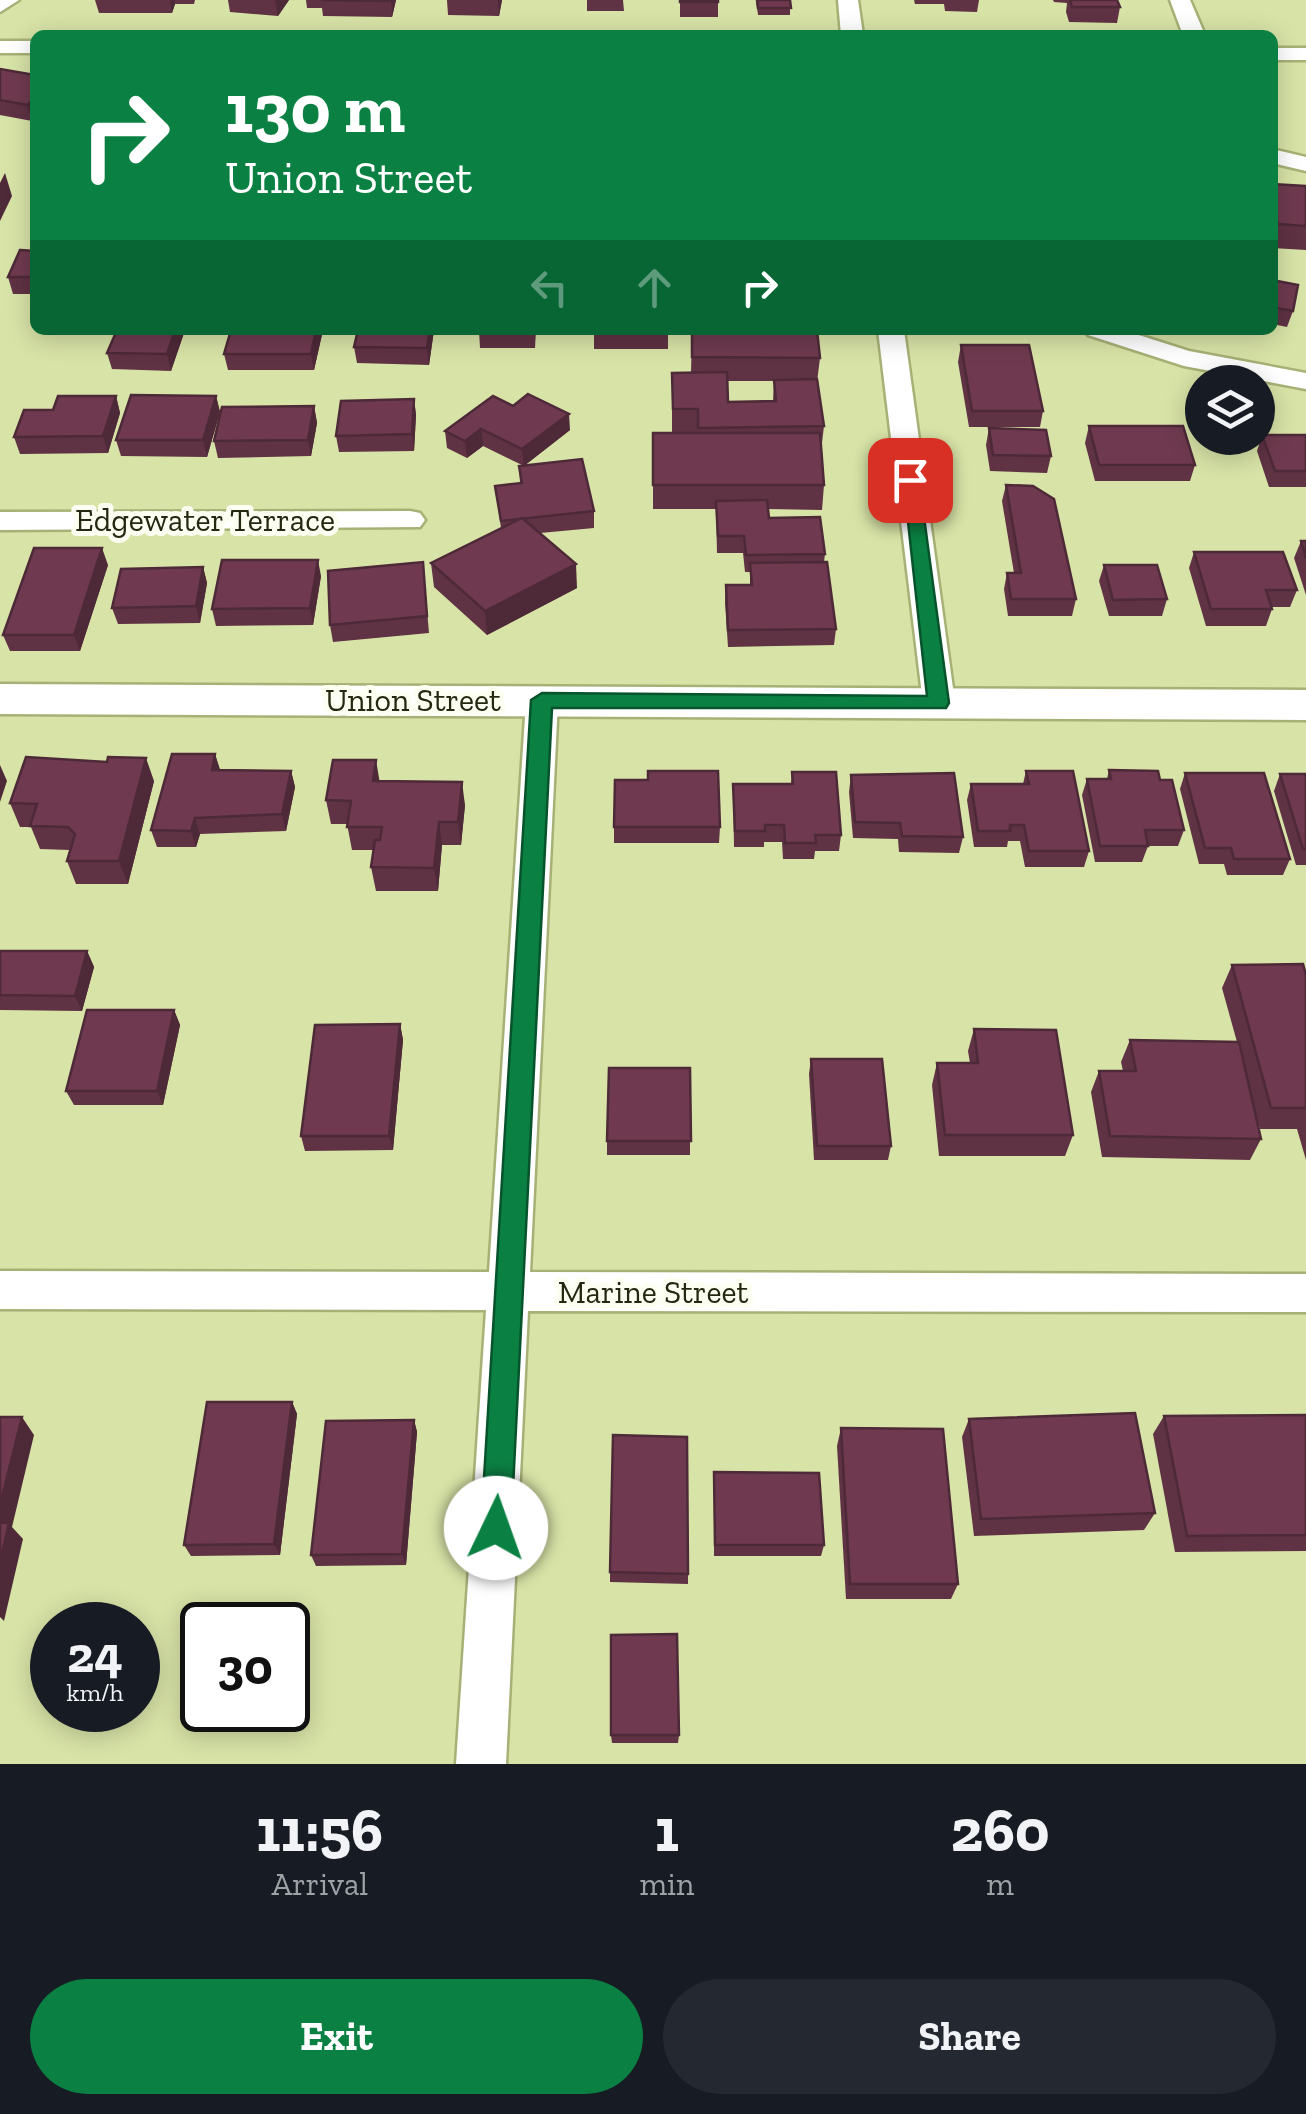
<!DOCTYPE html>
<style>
:root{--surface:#171b24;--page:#242831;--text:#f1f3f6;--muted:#9ea1a6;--accent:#0b8043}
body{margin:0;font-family:"Zilla Slab",serif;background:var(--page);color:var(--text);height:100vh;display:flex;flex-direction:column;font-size:38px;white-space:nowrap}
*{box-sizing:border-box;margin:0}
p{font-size:32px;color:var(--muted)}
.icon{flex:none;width:55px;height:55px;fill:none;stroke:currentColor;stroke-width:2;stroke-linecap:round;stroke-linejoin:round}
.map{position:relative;height:1764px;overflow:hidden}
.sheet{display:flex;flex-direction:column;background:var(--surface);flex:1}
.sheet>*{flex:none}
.hud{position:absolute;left:30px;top:30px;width:1248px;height:305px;border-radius:15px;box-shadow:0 5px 25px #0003;background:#0b8043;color:#fff;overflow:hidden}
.tools{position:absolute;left:1185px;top:365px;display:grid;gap:20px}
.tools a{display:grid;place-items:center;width:90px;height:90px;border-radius:50%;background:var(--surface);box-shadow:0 5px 25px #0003;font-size:50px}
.speed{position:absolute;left:30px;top:1602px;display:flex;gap:20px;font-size:50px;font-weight:700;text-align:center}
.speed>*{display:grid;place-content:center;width:130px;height:130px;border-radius:50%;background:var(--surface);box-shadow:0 5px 25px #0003;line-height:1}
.speed small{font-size:25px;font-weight:400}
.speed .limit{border:5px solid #111;border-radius:15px;background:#fff;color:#111}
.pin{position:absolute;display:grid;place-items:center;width:85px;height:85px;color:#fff;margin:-42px;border-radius:20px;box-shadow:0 5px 15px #0006}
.me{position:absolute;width:110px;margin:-55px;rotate:3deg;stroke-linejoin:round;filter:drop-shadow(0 0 8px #0008)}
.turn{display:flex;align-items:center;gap:35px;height:210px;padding:0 30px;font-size:45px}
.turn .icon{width:130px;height:130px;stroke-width:2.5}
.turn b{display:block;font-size:70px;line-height:85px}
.lanes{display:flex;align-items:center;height:95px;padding:0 30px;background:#0003;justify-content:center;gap:50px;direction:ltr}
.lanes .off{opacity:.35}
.eta{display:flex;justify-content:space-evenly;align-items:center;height:170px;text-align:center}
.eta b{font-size:60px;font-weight:700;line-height:70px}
.primary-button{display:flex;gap:20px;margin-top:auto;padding:20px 30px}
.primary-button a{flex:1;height:115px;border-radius:60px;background:var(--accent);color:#fff;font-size:40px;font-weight:700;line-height:115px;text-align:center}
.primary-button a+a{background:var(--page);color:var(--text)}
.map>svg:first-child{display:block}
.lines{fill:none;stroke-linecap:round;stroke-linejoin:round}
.minor-casing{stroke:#a7b176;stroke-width:5}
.tertiary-casing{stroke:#a7b176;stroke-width:5}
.secondary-casing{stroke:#a7b176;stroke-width:5}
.minor{fill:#fff;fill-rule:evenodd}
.tertiary{fill:#fff;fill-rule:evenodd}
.secondary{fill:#fff;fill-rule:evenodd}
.wall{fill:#5f3244;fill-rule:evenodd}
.shaded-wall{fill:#4e2937}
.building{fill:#6f3a4f;stroke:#4e2937;stroke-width:2.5}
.route{fill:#0b8043;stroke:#07532c;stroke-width:2.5}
.labels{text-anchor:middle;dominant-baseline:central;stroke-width:10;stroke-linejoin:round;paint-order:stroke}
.street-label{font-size:32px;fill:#242810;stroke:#fcfef2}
</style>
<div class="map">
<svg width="1306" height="1764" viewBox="0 0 1306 1764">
<rect width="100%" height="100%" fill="#d8e3a7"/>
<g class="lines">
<g class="minor-casing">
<g id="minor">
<path d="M838,0H858L863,35H841Z"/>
<path d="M1170,0H1190L1205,35H1183Z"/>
<rect x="0" y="41" width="35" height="12"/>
<rect x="1272" y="48" width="34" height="12"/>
<path d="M1272,149L1306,157V171L1272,163Z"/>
<path d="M878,330H904L955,703L950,711H928L923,703Z"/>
<path d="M1084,330H1123L1189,351L1306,373V389L1184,366L1088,335Z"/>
<path d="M410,511L420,513L425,520L420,527L0,530V512Z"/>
<path d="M542,690L553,693L558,701L530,1272L1306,1274V1312L528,1311L506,1764H456L486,1310L0,1309V1271L489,1272L526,701L531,693Z"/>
</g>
</g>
<g class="tertiary-casing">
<path id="tertiary" d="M0,684L1306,690V720L0,714Z"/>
</g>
<g class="secondary-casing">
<path id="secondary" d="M0,0H19L0,12Z"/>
</g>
<use href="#minor" class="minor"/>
<use href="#tertiary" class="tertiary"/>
<use href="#secondary" class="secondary"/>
</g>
<g class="wall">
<path d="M95,0H195L194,4H175L172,13H99Z"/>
<path d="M228,0H289L278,16L230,12Z"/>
<path d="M306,0H396L392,17L323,16L322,8H307Z"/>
<path d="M447,0H502L499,16L448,15Z"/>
<path d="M587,0H623L624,11H587Z"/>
<rect x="680" y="0" width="38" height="17"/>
<path d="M756,0H790V15H758Z"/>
<path d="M914,0H979L977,12L945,11L944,4H915Z"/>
<path d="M1053,0H1117L1120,7L1117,23L1069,22L1066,12L1067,3L1054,2Z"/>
<path d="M0,69L35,75V118L32,121L0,115Z"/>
<path d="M1272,184L1306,186V250L1272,248Z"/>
<path d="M35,251V294H13L8,277Z"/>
<path d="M1272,280L1293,311L1287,327L1272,324Z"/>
<path d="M117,330H185L171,371L112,369L107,353Z"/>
<path d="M231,330H323L314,370H228L224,354Z"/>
<path d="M358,330H434L429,365L357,363L354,347Z"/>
<path d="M479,330H536L535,348H480Z"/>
<rect x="594" y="330" width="74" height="19"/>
<path d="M692,330L820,358L817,382L824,426L821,451L824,485L822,510L768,509L769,518L825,554L824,562L836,629L834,645L728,647L725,602L726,585H750V572H745L743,553H717L716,509H653V433H672V373H691ZM727,381H774L773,401L728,402Z"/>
<path d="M961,345L1043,411L1040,427H969L958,362Z"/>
<path d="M116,396L120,413L108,453L20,454L14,437L53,410Z"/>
<path d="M216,396L220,412L207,457L121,456L116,440Z"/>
<path d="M493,396L570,430L525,465L594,511V528L540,533L577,588L487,635L434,587L431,563L501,528L495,486L520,483L519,466L522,465L483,446L467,458L447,448L445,431Z"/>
<path d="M414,399L416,415L414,451L339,452L336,436Z"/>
<path d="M314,406L317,423L311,456L218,458L214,441Z"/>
<path d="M1089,426L1195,465L1190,481H1095L1085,443Z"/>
<path d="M989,428L1051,456L1047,473L990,471L986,445Z"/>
<path d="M1262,435H1306V487H1269L1257,451Z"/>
<path d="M1006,485L1076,599L1072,616H1008L1004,589L1007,573H1014L1002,501Z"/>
<path d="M1301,541H1306V595L1294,558Z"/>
<path d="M1194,552L1297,590L1290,607H1271L1272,609L1266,626H1206L1189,568Z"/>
<path d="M423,562L429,633L333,642L330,625Z"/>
<path d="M108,565L80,651H10L3,635Z"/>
<path d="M1104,565L1167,599L1162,616H1109L1099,581Z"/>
<path d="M203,567L207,583L200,623L118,624L112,608Z"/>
<path d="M321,576L313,625L216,626L212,609Z"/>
<path d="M215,754L220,770L291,771L295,787L286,831L200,834L196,847H157L151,830Z"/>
<path d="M1109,770L1160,780L1184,830L1178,846H1148L1142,862H1095L1082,795L1087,779H1107Z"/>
<path d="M1026,771L1089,851L1084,867H1025L1020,841H1008L1007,847H974L967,800L971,784H1023Z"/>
<path d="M792,772L841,835L839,851H815L814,859H783L782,842H764V847H734L733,784H791Z"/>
<path d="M1185,773L1290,859L1283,875H1227L1224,864H1199L1180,789Z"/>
<path d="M1280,774H1306V865H1296L1274,791Z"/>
<path d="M851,775L963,837L959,853L899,852L898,839L853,838L849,792Z"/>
<path d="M154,781L128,884H76L67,861L70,850L40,849L31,827H20L10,803Z"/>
<path d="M380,781L465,805L461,845H442L438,891H376L371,867L374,850H352L347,824H331L326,800Z"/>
<path d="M614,827H720L719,843H614Z"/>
<path d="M0,951H87L94,967L82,1011L0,1010Z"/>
<path d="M1232,965L1306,975V1160L1297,1129H1260L1252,1102L1261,1139L1250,1160L1102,1157L1091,1092L1099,1071H1123L1121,1062L1130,1040L1237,1042L1222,988Z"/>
<path d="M174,1010L180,1025L163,1105H74L66,1091Z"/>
<path d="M400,1024L403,1040L393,1150L305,1151L301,1136Z"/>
<path d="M974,1029L1073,1135L1065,1156H939L932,1085L937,1063H970L968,1051Z"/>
<path d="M811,1059L891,1146L888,1160H814L809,1074Z"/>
<path d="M690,1068V1155H607V1141Z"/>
<path d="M292,1402L297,1414L280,1555L191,1556L184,1545Z"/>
<path d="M1306,1415V1551L1175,1552L1153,1434L1164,1416Z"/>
<path d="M969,1419L1155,1513L1144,1530L974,1536L962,1437Z"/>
<path d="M414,1420L417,1432L406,1565L316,1566L311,1555Z"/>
<path d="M841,1428L958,1584L951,1599H846L837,1446Z"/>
<path d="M714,1472L824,1545L821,1556H714Z"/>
<path d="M610,1572L688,1574V1584L610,1582Z"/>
<path d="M611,1735H679L678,1743H612Z"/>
</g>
<g class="shaded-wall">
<path d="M170,0H174L175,4L172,13Z"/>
<path d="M276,0H289L278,16L275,1Z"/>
<path d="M391,0H396L392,17Z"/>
<path d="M498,0H502L499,16Z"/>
<path d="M35,98V118L32,121L27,105Z"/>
<path d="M5,173L12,196L0,221V183Z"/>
<path d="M175,330H185L171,371L167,354Z"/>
<path d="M316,330H323L314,370L311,354Z"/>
<path d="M430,330H434L429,365L427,348Z"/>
<path d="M116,396L120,413L108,453L103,436Z"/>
<path d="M216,396L220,412L207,457L203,440Z"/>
<path d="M414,399L416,415L414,451L412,434Z"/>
<path d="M314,406L317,423L311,456L308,440Z"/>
<path d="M569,414L570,430L524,466L522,449Z"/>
<path d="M481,429L483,446L467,458L465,441Z"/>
<path d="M102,548L108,565L80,651L74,635Z"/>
<path d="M318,560L321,576L313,625L310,608Z"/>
<path d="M576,564L577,588L487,635L485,611Z"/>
<path d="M203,567L207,583L200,623L196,606Z"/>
<path d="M215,754L220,770H212Z"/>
<path d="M146,758L154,781L128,884L119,861Z"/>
<path d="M376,760L380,784L373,781Z"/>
<path d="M0,765L7,781L0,802Z"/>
<path d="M291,771L295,787L286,831L282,814Z"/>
<path d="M462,782L465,805L461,845L458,822Z"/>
<path d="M195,818L200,834L196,847L191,831Z"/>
<path d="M439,822L442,845L438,891L434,868Z"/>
<path d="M87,951L94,967L82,1011L75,996Z"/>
<path d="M174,1010L180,1025L163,1105L157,1091Z"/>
<path d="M400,1024L403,1040L393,1150L389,1136Z"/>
<path d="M292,1402L297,1414L280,1555L274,1544Z"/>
<path d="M22,1417L34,1435L12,1527L23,1539L4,1621L0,1617V1505Z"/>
<path d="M414,1420L417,1432L406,1565L402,1554Z"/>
</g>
<g class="building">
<path d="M321,0H391L390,1Z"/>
<rect x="680" y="0" width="38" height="2"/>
<path d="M757,0H790L791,8H758Z"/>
<path d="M1070,0H1117L1120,7H1072Z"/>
<path d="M0,69L35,75V98L27,105L0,100Z"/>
<path d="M1272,184L1306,186V226L1278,224L1272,200Z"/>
<path d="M20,250L35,251V277H8Z"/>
<path d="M1272,280L1298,285L1293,311L1272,307Z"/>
<path d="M117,330H175L167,354L107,353Z"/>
<path d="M231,330H316L311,354H224Z"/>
<path d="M358,330H430L427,348L354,347Z"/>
<path d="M594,330H668V332L594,333Z"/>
<path d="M692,330H817L820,358L692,357Z"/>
<path d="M961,345H1029L1043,411H972Z"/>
<path d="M727,372L728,402L776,401L774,380L817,379L824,426L698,428V409H673L672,373Z"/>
<path d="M528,394L569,414L522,449L481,429L465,441L445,431L493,396L513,406Z"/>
<path d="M131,395L216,396L203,440H116Z"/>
<path d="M58,396H116L103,436L14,437L24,410H53Z"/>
<path d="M414,399L412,434L336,436L341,401Z"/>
<path d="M314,406L308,440L214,441L222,407Z"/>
<path d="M1089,426H1183L1195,465H1099Z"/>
<path d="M989,428L1046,430L1051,456L993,455Z"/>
<path d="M653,433H820L824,485H653Z"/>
<path d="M1262,435H1306V471H1275Z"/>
<path d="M582,459L594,511L501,521L495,486L522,483L519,466Z"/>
<path d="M1006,485L1033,486L1054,499L1076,599H1011L1007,573H1021Z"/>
<path d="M767,500L769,518L820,517L825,554L746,555L744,536H718L716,501Z"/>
<path d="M522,518L576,564L485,611L431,563Z"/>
<path d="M1301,541H1306V558Z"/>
<path d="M34,548H102L74,635H3Z"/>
<path d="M1194,552H1283L1297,590H1266L1272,609H1211Z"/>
<path d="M222,560H318L310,608L212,609Z"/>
<path d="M423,562L427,616L330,625L328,571Z"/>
<path d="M827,562L836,629L728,630L726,585H752L750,563Z"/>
<path d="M1104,565H1157L1167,599L1113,600Z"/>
<path d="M203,567L196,606L112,608L121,569Z"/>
<path d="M172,754H215L212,770L291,771L282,814L195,818L191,831L151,830Z"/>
<path d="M26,757L107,762L108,757L146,758L119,861H67L75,834L68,827L30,826L37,804L10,803Z"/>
<path d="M333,760H376L373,781L462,782L458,822H439L434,868L371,867L375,840H380L382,827H347L351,801L326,800Z"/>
<path d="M1109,770L1158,771L1160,780H1172L1184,830H1145L1148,846H1100L1087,779H1111Z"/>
<path d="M648,771H718L720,827H614L615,780H648Z"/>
<path d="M1026,771H1073L1089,851H1029L1024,825H1010V831H978L971,784H1029Z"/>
<path d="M792,772H836L841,835H815L816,843H785L784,825H765V831H735L733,784H793Z"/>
<path d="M954,773L963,837L902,836L900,823L855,822L851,775Z"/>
<path d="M1185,773H1264L1290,859H1234L1231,848H1205Z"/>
<path d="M1280,774H1306V849H1303Z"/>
<path d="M0,951H87L75,996L0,995Z"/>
<path d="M1303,964L1306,975V1108H1271L1232,965Z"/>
<path d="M87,1010H174L157,1091H66Z"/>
<path d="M400,1024L389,1136H301L315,1025Z"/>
<path d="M974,1029L1056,1030L1073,1135H945L937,1063H978Z"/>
<path d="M1130,1040L1239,1042L1261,1139L1110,1136L1099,1071H1136Z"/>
<path d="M811,1059H882L891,1146H817Z"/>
<path d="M609,1068H690L691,1141H607Z"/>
<path d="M207,1402H292L274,1544L184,1545Z"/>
<path d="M1135,1413L1155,1513L981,1519L969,1419Z"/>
<path d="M1306,1415V1535L1187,1536L1164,1416Z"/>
<path d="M0,1417H22L0,1505Z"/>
<path d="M414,1420L402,1554L311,1555L326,1421Z"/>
<path d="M841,1428L943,1429L958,1584H850Z"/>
<path d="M613,1435L687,1437L688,1574L610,1572Z"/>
<path d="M714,1472L819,1473L824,1545H715Z"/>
<path d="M0,1523H9L0,1562Z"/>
<path d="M677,1634L679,1735H611V1635Z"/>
</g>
<path class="route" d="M903,476L919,480L949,703L946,708H552L511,1528L506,1538L496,1543L485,1538L481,1528L531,700L542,693L927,696Z"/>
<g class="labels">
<g class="street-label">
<text x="205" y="520">Edgewater Terrace</text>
<text x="413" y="700">Union Street</text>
<text x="653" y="1292">Marine Street</text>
</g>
</g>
</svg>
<div class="tools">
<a><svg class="icon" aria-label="layers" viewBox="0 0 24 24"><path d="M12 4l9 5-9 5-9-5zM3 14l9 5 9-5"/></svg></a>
</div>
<div class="speed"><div>24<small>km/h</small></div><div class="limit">30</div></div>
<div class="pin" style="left:910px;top:480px;background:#d93025"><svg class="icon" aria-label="arrive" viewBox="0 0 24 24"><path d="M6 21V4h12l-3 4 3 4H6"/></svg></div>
<svg class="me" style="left:496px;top:1528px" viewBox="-20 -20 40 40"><circle r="19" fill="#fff"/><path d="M0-13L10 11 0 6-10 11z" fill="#0b8043"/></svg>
<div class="hud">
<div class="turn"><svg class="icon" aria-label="right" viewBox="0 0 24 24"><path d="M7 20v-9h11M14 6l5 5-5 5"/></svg><div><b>130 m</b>Union Street</div></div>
<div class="lanes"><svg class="icon off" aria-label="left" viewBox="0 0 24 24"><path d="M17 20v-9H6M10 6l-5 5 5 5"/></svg><svg class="icon off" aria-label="ahead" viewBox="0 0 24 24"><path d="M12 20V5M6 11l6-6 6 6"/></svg><svg class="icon" aria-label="right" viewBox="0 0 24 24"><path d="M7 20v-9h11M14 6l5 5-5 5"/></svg></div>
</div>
</div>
<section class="sheet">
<div class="eta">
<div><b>11:56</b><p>Arrival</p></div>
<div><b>1</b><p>min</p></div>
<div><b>260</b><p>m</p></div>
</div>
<div class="primary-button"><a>Exit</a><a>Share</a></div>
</section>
